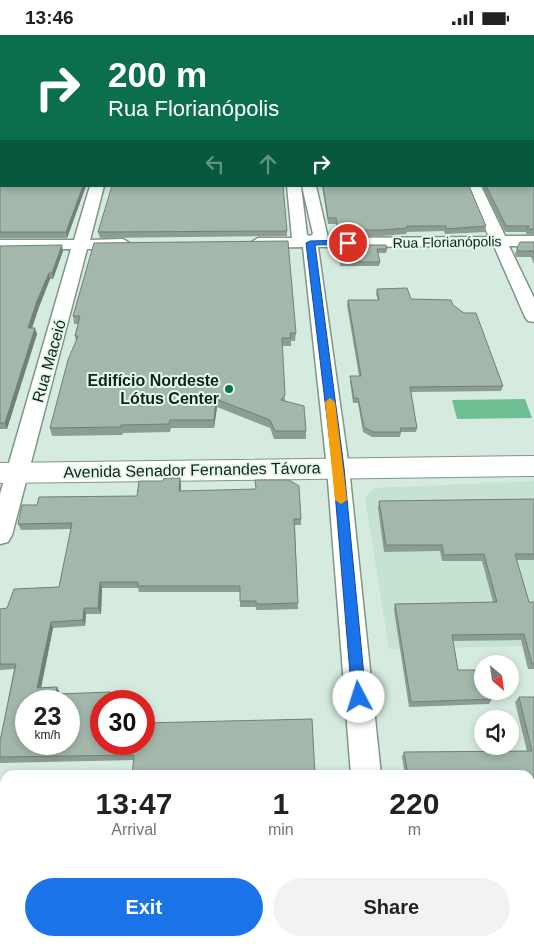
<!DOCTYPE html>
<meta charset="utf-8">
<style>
:root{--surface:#fff;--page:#f2f2f2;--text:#222;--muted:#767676;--accent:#1a73e8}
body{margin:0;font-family:Arial,sans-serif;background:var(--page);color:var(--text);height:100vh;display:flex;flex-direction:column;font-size:19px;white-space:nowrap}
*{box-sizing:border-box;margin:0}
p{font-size:16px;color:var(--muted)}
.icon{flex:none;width:28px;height:28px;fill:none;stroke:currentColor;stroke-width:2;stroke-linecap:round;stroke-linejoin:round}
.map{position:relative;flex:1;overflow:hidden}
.panel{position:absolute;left:0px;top:735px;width:535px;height:176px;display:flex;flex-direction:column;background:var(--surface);border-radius:15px 15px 0 0;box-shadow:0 2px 8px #0003}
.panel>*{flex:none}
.hud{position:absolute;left:0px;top:0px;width:535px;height:152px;box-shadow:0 2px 8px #0003;background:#0b6e4f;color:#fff;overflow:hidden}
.needle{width:32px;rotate:151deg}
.fabs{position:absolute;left:474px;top:620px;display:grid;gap:10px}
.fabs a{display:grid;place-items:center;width:45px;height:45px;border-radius:50%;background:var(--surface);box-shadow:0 2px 8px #0003;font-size:25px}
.speed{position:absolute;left:15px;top:655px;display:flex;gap:10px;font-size:25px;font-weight:700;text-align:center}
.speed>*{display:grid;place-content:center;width:65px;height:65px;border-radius:50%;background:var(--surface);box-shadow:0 2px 8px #0003;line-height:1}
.speed small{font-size:12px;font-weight:400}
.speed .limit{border:8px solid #d22;background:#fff;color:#111}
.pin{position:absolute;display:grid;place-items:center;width:42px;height:42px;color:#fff;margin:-21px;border:2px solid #fff;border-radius:50%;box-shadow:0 1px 5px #0007}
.me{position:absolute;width:55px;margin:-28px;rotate:355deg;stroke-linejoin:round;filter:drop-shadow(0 0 4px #0008)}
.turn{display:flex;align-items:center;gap:18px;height:105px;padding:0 25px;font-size:22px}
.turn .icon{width:65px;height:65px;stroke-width:2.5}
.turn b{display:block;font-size:35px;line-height:42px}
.lanes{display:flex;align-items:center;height:48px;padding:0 25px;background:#0003;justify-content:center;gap:25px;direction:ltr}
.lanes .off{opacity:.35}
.eta{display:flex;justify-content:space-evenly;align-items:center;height:85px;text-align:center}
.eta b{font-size:30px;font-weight:600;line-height:35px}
.primary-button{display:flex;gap:10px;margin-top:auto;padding:10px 25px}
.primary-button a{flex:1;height:58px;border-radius:30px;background:var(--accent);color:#fff;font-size:20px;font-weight:600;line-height:58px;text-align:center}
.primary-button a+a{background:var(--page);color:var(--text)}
.status{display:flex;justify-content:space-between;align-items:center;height:35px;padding:0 25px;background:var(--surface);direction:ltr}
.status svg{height:14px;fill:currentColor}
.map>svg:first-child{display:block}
.built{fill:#c6e3d2}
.water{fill:#6fbf95}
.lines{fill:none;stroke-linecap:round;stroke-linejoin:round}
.street-casing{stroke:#819589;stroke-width:3}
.primary-casing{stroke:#819589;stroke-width:2}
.street{fill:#fff;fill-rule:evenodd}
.primary{fill:#fff;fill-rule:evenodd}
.wall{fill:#8c9d93}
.shaded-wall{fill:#728078}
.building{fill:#a3b7ab;stroke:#728078;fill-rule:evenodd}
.route{fill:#1a73e8;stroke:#114b97}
.slow{fill:#f59e0b}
.poi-dot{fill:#0e734a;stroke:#e3f9ec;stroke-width:2}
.labels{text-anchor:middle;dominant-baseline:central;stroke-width:4;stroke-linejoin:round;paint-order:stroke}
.far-street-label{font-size:14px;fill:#171f1b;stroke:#e3f9ec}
.street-label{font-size:16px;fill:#171f1b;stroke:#e3f9ec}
.poi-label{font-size:16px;font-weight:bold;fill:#171f1b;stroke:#e3f9ec;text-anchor:end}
</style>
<div class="status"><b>13:46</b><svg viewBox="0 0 49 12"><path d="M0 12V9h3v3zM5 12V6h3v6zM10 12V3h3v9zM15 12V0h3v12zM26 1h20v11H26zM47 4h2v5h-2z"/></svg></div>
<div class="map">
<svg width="534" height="911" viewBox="0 0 534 911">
<rect width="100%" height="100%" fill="#d6ebdf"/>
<path class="built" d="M534,446V611L389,614L365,463L374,453Z"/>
<path class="water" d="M525,364L532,383L457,384L452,365Z"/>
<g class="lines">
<g class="street-casing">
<g id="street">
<path d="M90,151H104L90,205L123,204L131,209L123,214H87L12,500L8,507L0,509V459L71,214L0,215V205H74Z"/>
<path d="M287,151H301L307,200L310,201L313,199L302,151H316L328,203L489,202L467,151H481L505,201H534V211H509L534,263V287L528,286L525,282L494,211L318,212L349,433L381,740H351L327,433L303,212L258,213L250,208L258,203H292Z"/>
<path d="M530,877H534V911L518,906H530Z"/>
<path d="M0,885H5V906H21L19,911H0Z"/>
<rect x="365" y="906" width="34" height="5"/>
</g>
</g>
<g class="primary-casing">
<path id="primary" d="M534,421V441L0,448V428Z"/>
</g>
<use href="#street" class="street"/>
<use href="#primary" class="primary"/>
</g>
<g class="wall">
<path d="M0,0H534V200L526,199V197H505L482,151H534V1L1,49L0,48Z"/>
<path d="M0,88L86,151L67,203H0Z"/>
<path d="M322,151H469L486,191L485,197L445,199L444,196L407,197L406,199L382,201H337L336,189H328Z"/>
<path d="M287,196V201L100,203L98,197Z"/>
<path d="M534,207V229L531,222H516L515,219L517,213Z"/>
<path d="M94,208L296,298L295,306H291V311H282L285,366L306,396V404H274L270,393L217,372L214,393H171L170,397L123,398L122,400L52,401L50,393L76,306L75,301L78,289H74L73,281Z"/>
<path d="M339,210L387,214L386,218H378L380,227L379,231H340Z"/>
<path d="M0,211L63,216L53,244H50L39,272L32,293L37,299L7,394H0Z"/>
<path d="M377,254L411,264L453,270L503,351L501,356L411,357L417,393L416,397H401L400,402H372L363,397L358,368H353L350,346V341H359L347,270L348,265H378L376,259Z"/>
<path d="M180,443L181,449V456L301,484V490H295L298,574L265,575H256V572H240V557H139L138,553H102L101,579H86L85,591L53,593L41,653L60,658V659L111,657L113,663L112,666H101V709H144L134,725L0,728V706L14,634L0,635V574L7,573L59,552L71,494L21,495L18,489L37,470L137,461L163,446Z"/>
<path d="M534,464V525H516L529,567H534V634H528L521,605L453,606L458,635L492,664L489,669L409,672L394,575L395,569L493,567L482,526H442L440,516L384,517L378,473L379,466Z"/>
<path d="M519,662H534V859H530V740H405L402,722L404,717L527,716L515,667Z"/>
<path d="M0,776H5V850H0V852Z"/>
</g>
<g class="shaded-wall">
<path d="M83,151H86L67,203L66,197Z"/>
<path d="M62,210L63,216L53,244L52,238Z"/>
<path d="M49,238L50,244L39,272L30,299L28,293L37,266Z"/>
<path d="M35,293L37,299L7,394L5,388Z"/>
<path d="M216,364L217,372L214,393V385Z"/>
<path d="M180,443L181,449L180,463L179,456Z"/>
<path d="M100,547L102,553L101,579L98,573Z"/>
<path d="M84,573L86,579L85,591L83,585Z"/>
<path d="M51,587L53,593L40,658L37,653Z"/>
<path d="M57,652L60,658L59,664L56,659Z"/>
<path d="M111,657L113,663L112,666H109Z"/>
</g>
<g class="building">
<path d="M0,0H534V194H527L529,191H506L486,151H534V1H1V45L0,44Z"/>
<path d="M1,50V79L0,78V52H1Z"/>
<path d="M1,83V151H83L66,197H0V88H1Z"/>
<path d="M112,151H283L287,196L98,197Z"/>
<path d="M323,151H469L486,191L446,194V191H407V193L382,195H338L336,183H328Z"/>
<path d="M288,206L296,298H290L291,303H282L285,360L281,365L304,371L306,396H275L270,385L216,364L214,385H170L169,389L121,390V392L50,393L68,325L78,301H75L80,281H73L94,208Z"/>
<path d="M520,207H534V219L533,216H518L517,213Z"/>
<path d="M62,210L52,238H49L37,266L28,293H35L5,388H0V211Z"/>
<path d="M339,210H386L387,214H377L380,227H340Z"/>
<path d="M407,253L411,264L451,265L453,270L464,278H476L503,351L410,352L417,393H400L401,397H373L364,392L358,363H354L350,341H361L348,265H379L377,254Z"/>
<path d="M164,443H180L179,456L256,454L255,445H289L299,451L301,484H294L298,568L265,569H256V566H240V551H138V547H100L98,573H84L83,585L51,587L37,653L57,652L56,659L111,657L109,666H101V709H144V688L312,684L315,740H132L134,720L0,722V706L16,629H0V574L7,573L14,554L59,552L72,488L18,489L22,470H37L39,462L137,461L139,446H163ZM26,666H69V709H26Z"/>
<path d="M534,464V519H515L529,567H534V629H532L524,599L452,600L458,635H482V656H490L492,664L411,667L395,569L497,567L484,519L444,520L442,510H386L379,466Z"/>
<path d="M519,662H534V855H530V740H408L404,717L532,716Z"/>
<rect x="0" y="776" width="5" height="72"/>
</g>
<path class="route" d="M348,205L352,208L351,209L315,210L344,433L366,662L364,667L359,669L354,667L352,662L333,433L306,208L310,206Z"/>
<path class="slow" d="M330,363L335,367L347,465L341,469L335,465L325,367Z"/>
<circle class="poi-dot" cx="229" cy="354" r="5"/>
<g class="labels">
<g class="far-street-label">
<text transform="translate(447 207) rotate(-1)">Rua Florianópolis</text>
</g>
<g class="street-label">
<text transform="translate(49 326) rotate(-74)">Rua Maceió</text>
<text transform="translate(192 435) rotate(-1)">Avenida Senador Fernandes Távora</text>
</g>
<g class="poi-label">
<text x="219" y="345">Edifício Nordeste<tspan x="219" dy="18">Lótus Center</tspan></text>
</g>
</g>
</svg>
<div class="fabs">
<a><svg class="needle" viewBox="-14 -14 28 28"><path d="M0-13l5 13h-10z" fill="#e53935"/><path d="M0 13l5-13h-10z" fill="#767676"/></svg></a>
<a><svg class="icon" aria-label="sound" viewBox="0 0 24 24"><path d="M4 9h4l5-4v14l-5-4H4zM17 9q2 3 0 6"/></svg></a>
</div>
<div class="speed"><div>23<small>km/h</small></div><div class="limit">30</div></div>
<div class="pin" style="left:348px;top:208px;background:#d93025"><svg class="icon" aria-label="arrive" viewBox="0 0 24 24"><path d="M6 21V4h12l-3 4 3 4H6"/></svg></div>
<svg class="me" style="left:359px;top:662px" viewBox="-20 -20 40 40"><circle r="19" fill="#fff"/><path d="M0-13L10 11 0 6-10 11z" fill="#1a73e8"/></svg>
<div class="hud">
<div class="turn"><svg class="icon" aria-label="right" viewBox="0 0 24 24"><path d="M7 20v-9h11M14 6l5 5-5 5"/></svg><div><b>200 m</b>Rua Florianópolis</div></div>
<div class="lanes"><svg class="icon off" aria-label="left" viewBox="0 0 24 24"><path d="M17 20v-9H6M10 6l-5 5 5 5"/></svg><svg class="icon off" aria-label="ahead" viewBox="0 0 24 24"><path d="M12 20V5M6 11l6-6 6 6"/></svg><svg class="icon" aria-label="right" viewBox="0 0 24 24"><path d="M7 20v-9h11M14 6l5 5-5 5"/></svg></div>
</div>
<section class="panel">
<div class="eta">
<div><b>13:47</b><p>Arrival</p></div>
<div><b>1</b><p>min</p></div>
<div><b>220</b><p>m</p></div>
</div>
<div class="primary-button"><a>Exit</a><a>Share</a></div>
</section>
</div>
